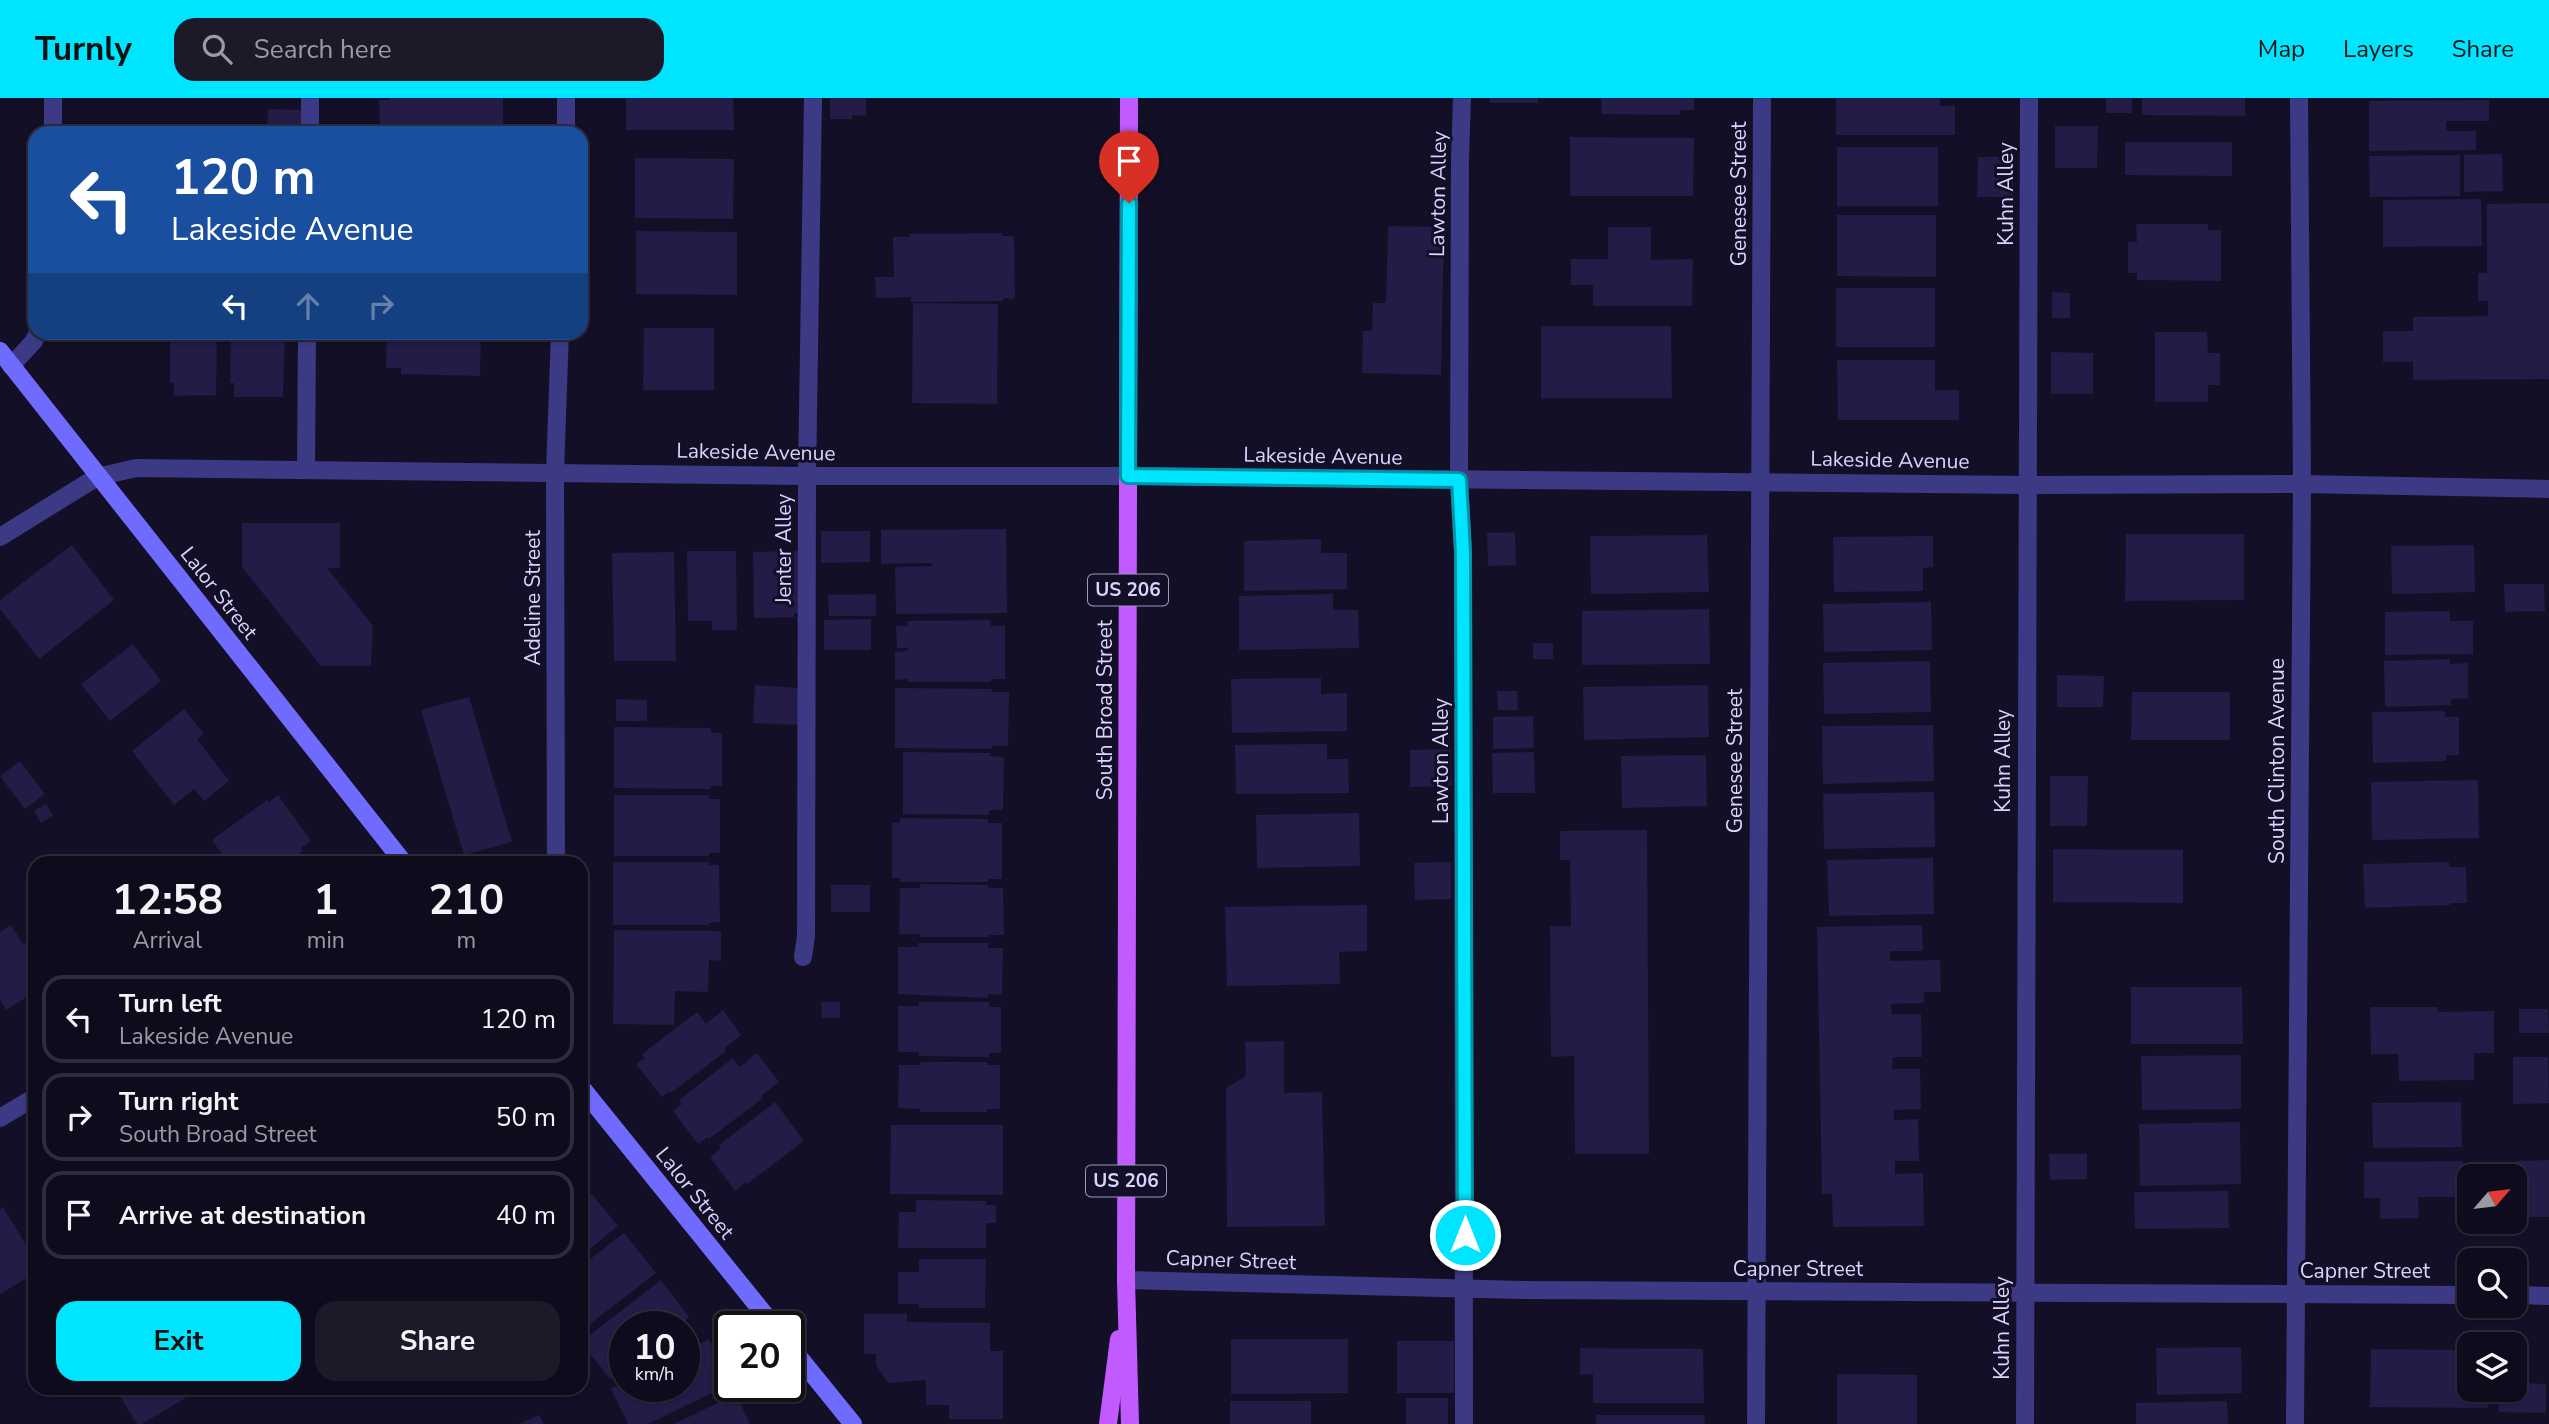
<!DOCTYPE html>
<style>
:root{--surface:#0e0b1c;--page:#1c1929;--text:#f1f3f6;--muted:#9b9ba3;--line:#2e2b3b;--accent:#00e5ff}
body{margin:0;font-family:"Nunito Sans",sans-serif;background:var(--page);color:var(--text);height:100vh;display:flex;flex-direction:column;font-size:26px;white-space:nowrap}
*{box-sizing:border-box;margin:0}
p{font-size:23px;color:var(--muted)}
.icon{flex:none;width:38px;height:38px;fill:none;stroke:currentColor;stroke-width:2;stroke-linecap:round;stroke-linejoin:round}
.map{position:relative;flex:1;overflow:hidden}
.sheet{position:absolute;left:28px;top:758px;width:560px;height:539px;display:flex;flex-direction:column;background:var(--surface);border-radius:21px;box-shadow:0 2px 5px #0004,0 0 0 2px var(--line)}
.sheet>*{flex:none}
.banner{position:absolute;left:28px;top:28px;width:560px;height:214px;border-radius:21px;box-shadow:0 2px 5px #0004,0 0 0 2px var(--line);background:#1a4fa0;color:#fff;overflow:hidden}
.needle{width:46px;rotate:62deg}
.tools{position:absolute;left:2457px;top:1066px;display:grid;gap:14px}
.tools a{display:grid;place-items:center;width:70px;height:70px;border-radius:14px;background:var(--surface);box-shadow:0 2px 5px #0004,0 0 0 2px var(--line);font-size:35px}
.speed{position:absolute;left:609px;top:1213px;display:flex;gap:14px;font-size:35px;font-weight:700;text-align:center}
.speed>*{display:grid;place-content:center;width:91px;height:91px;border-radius:50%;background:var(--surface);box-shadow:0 2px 5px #0004,0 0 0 2px var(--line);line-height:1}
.speed small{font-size:18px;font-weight:400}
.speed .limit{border:4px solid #111;border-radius:10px;background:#fff;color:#111}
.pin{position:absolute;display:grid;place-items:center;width:60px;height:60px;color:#fff;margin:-72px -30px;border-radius:50% 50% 50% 0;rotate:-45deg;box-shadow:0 0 7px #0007}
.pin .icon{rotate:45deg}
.me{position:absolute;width:77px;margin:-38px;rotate:0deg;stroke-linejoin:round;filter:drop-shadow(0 0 5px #0008)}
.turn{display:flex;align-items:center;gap:24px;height:147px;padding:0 28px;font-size:32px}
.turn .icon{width:91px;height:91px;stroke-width:2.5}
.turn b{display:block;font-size:49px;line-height:60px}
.lanes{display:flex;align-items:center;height:66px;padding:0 28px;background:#0003;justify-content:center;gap:35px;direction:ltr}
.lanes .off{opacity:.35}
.eta{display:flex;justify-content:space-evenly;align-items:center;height:119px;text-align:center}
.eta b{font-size:42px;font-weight:700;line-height:49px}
.button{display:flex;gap:14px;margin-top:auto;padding:14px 28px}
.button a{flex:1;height:80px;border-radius:21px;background:var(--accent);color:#111;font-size:28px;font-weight:700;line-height:80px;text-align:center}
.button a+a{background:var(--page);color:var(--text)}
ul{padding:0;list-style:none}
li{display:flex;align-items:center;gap:21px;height:88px;margin:0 14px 10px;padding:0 14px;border:4px solid var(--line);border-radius:21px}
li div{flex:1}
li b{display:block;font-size:26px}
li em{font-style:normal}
header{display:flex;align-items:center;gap:42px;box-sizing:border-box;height:98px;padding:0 35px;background:var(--accent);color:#111}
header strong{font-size:33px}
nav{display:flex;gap:38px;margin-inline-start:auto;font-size:24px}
.search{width:490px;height:63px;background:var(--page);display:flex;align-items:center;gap:18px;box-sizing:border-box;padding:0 24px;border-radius:21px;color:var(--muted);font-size:26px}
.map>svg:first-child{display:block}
.building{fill:#241b47}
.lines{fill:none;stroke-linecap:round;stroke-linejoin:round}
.service{stroke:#3d3a85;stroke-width:18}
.minor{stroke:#3d3a85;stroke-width:18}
.secondary{stroke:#6f6bff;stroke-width:18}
.primary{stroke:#c25bff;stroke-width:18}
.route-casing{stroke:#0095a6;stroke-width:18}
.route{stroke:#00e5ff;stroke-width:12}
.labels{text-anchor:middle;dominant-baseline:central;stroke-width:6;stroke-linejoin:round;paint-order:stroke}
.shield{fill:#130f26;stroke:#9e99be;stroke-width:2}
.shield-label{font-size:19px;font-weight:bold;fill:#d9d4ff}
.street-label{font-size:21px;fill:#d9d4ff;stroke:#130f26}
</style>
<header>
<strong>Turnly</strong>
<div class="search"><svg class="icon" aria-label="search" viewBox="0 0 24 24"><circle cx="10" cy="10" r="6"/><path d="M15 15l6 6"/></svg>Search here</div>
<nav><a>Map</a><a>Layers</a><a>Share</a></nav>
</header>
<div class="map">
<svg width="2549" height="1326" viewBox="0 0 2549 1326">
<rect width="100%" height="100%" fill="#130f26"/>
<g class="building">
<path d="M389,0H503V35H380L379,2H389Z"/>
<path d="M626,0H733L734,32H626Z"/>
<path d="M830,0H866V18L852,17V21H830Z"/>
<rect x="1490" y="0" width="48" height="5"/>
<path d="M1601,0H1694V12H1680V17L1602,16Z"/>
<path d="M1836,0H1940V8H1955V37H1836Z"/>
<rect x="2106" y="0" width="26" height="15"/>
<path d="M2142,0H2245V18L2142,17Z"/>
<path d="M2489,2V23H2446V33H2476V52L2369,53V3Z"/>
<path d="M268,11L305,12L304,35H267Z"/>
<path d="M2055,28H2098L2097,70H2055Z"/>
<path d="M325,31H362V35H326Z"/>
<path d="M1570,39L1694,40L1693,98H1570Z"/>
<path d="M2125,44H2232V78L2125,77Z"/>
<rect x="1837" y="49" width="101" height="59"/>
<path d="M2502,56L2503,93L2464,94V57Z"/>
<path d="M2460,57V98L2370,99L2369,58Z"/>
<path d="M1978,59H2013V99H1977Z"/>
<path d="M635,60L734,61L733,121L635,120Z"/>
<path d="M2481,101L2482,148L2383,149V102Z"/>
<path d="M2549,105V281L2413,282V264H2383V233H2413V219L2488,218V203H2478V175H2487V106Z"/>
<path d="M1837,117H1936V179L1837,178Z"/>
<path d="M2136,126H2208V132H2221V183L2137,182V175H2128V144H2137Z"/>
<path d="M1388,128L1444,129L1441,277L1362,275L1363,233H1372L1373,205H1386Z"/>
<path d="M1608,129H1651V162L1693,161L1692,208H1593V187H1571V161H1608Z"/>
<path d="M636,133L737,134V197L636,196Z"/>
<path d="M1002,135V138H1014L1015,201L1004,200L1003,203L911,204V199L876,200L875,179H894L893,139H910L909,136Z"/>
<rect x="1836" y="190" width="99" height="59"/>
<path d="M2052,194L2070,195V220H2052Z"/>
<path d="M913,205L998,206L997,306L912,305Z"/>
<path d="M1541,228H1671L1672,300H1541Z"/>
<path d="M644,230H714V292H643Z"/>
<path d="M170,234H217L216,297L174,298V285H170Z"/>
<path d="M231,234H285L283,299H234V285H230Z"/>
<path d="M387,234H481L480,278L401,276V270H386Z"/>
<path d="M2155,234H2207L2208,255H2220V287H2208V304H2155Z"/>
<path d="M2051,254L2093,255V296H2051Z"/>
<path d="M1837,262H1935V292H1959V322H1838Z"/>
<path d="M242,425H340V470H327L373,528L371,568H321L242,469Z"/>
<path d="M1006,431L1007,515L896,516L895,469L932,468V465L881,466V432Z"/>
<path d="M821,433H870V464L821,465Z"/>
<path d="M1515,434L1516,467L1488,468L1487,435Z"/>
<path d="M2126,436H2244V502L2125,503Z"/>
<path d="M1707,437L1709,494L1591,496L1590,438Z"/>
<path d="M1933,438V469L1923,470V493L1834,494L1833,439Z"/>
<path d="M1321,441V455H1347V491L1244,493V443Z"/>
<path d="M72,447L114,502L39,561L0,511V502Z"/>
<path d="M2474,447L2475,494L2392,496L2391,448Z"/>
<path d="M687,453H736L737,532H712V523H688Z"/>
<path d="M801,453L802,515H794V519L754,520L753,454Z"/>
<path d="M674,454L676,563H614L612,455Z"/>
<path d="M2504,486H2544L2545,513L2505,514Z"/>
<path d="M876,496V518H829L828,497Z"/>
<path d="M1333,496V512H1358L1359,550L1239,552V498Z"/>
<path d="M1931,504L1932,552L1824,554L1823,506Z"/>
<path d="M1709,511L1710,566L1582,567V513Z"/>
<path d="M2450,513V523H2473V556L2385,557V514Z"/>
<path d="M871,521V552H824V522Z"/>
<path d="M990,522L991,528H1005V581H991V584H908V581L895,582V554L908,553V550H897L896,528H908L907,523Z"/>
<rect x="1533" y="545" width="20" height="16"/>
<path d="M133,546L161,583L110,623L81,586Z"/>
<path d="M2450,561V566L2468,565V600L2451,601V607L2385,609L2384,563Z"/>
<path d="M1930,563L1931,614L1824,616L1823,565Z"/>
<path d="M2057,577L2104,578L2103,609H2057Z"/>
<path d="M1321,580V596L1347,595V633L1232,635L1231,581Z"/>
<path d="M755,587L801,590L799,627L753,625Z"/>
<path d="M1708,587L1709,639L1584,642L1583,589Z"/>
<path d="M895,590L992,591L991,594H1009L1008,648H992V651L895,650Z"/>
<path d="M1497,593H1517L1518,612H1498Z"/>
<path d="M2132,594H2230V642H2131Z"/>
<path d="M469,599L512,744L464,757L421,612Z"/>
<path d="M616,601L647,602V623H616Z"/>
<path d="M184,611L204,636L197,641L229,683L204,703L194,691L174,707L132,653Z"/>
<path d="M2445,613V619H2459V657H2446V663L2373,665L2372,614Z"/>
<path d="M1533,618L1534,650L1493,651V619Z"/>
<path d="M1933,627L1934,683L1823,686L1822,628Z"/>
<path d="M614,629L711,630V635H722V688H711V691L614,690Z"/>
<path d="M1327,646V661H1348L1349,695L1236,696L1235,647Z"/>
<path d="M1451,651L1452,688L1410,689V652Z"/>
<path d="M903,654L990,655V658L1004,659L1003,712H989V717L903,716Z"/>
<path d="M1534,654L1535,695H1493L1492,655Z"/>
<path d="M1706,657L1707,708L1622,710L1621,658Z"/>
<path d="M20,663L45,696L25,711L0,678Z"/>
<path d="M2050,678H2088L2087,728H2050Z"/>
<path d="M2478,682L2479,740L2372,742L2371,684Z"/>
<path d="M1934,694L1935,749L1824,751L1823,696Z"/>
<path d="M278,697L311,743L301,750L303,753L287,765H228L212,742L267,702L269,704Z"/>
<path d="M614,697H709V701H720V755H709V758H614Z"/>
<path d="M46,706L53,718L41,725L34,713Z"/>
<path d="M1359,715L1360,768L1257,770L1256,717Z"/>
<path d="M900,720L988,721V725H1002V781H988V784H900V780H892V725H900Z"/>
<path d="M1647,732L1649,1056H1575L1574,958L1551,959L1550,828H1571L1570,762H1560V733Z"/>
<path d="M2053,751L2183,752V805L2053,804Z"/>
<path d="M1933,760L1934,816L1829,818L1827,762Z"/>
<path d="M613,764H709V767H719L720,824L709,825V827H613Z"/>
<path d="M1451,764V801L1415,802L1414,765Z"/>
<path d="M2449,764V769H2466L2467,805H2450V807L2365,810L2363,766Z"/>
<path d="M920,786L988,787V790H1003L1004,837H988L989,839H920V836H899L900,790H920Z"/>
<rect x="831" y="787" width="39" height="27"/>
<path d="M1367,807V853L1339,854L1340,886L1227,888L1225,809Z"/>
<path d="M11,827L23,846L35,839V894L6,912L0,902V834Z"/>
<path d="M1922,827L1923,853H1890V863L1940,862L1941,894H1924V905L1891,906L1892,916H1921L1922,959H1893L1892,971H1920L1921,1011L1894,1012V1022L1918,1021L1919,1063H1895V1076L1923,1075L1924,1128L1833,1129L1832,1096H1822L1817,829Z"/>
<path d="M614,832L721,833V863L709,862L708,894L675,893L674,927L613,926Z"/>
<path d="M918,845H988V850H1003L1002,897L988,896V900L898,896V849H918Z"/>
<path d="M2131,889H2242L2243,946H2131Z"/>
<path d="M821,904H840V920H822Z"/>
<path d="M919,904H989V909H1001V955H989V959L919,958V954H898V908H919Z"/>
<path d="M2370,909H2438V914L2494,913V955H2474V982L2399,983L2398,956H2371Z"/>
<path d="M2519,911H2548L2549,935H2519Z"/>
<path d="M723,912L741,937L725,950L726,953L671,995L670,993L662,999L636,966L645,960L642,956L697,914L706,926Z"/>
<path d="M1284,943V995L1322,994L1325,1128L1227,1129L1226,990L1246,978L1245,944Z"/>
<path d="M757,955L779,984L761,998L763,1000L709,1041L708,1039L698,1046L673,1013L682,1006L679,1002L733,960L740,969Z"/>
<path d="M2241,957V1011L2142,1012L2141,958Z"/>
<path d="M2513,959H2548L2549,1005L2513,1006Z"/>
<path d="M920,964H987V967H1000V1011H987V1014H920V1011L898,1010L899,967H920Z"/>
<path d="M775,1004L804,1043L747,1086L746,1084L735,1093L710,1059L720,1051L719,1047Z"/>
<path d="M2461,1004L2462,1049L2373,1050L2372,1005Z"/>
<path d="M2240,1024L2241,1086L2140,1088L2139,1026Z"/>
<path d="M891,1027H1003V1097L890,1096Z"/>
<path d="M2049,1056H2087V1081L2050,1082Z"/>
<path d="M2549,1062V1119H2517L2516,1063Z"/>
<path d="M2463,1063V1099H2418L2419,1120L2380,1121V1100H2364V1064Z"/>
<path d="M585,1088L618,1128L581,1158V1092Z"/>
<path d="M2228,1093L2229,1130L2135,1131L2134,1094Z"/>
<path d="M916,1102L986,1103V1107H996V1125H986V1150H898L899,1114H916Z"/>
<path d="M3,1109L35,1162V1175L0,1196V1112Z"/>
<path d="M624,1135L656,1175L586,1229L584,1226L581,1228V1168Z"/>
<path d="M919,1161H986L985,1210H919L918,1206H898V1174H919Z"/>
<path d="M661,1182L689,1219L677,1228H625V1269L610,1281L581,1244Z"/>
<path d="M864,1216H907V1224L990,1225V1253H1003V1321H949V1307H926V1282L888,1285L876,1267V1256H864Z"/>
<path d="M709,1241L730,1286L648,1326H628L611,1291L625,1283V1288H684V1254Z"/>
<path d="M1231,1241H1348V1295L1231,1296Z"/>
<rect x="1397" y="1243" width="57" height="52"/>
<path d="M2241,1249L2242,1295L2157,1297L2156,1250Z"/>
<path d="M1580,1250L1703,1251L1704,1305H1593V1276L1580,1277Z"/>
<path d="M2371,1251L2469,1252V1292H2489L2488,1310L2370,1309Z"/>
<path d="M1837,1276L1917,1277V1326H1837Z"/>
<path d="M2515,1285L2546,1286V1315L2499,1314V1292H2515Z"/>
<path d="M115,1290H202L142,1326H137Z"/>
<path d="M736,1296L750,1326H674Z"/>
<rect x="1406" y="1300" width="42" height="26"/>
<rect x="1230" y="1303" width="81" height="23"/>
<path d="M2227,1303L2228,1326H2136V1305Z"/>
<path d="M539,1317L544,1326H519Z"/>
<path d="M1596,1317H1704L1705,1326H1596Z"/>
</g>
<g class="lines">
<g class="service">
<path d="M1462,0L1460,61L1459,382L1463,454L1464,1326"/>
<path d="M310,35V0"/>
<path d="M306,371L307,234"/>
<path d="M803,859L806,838L807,378L813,0"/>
<path d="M2025,1326L2029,0"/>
</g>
<g class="minor">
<path d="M53,35V0"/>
<path d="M566,35V0"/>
<path d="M11,268L34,243L38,234"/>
<path d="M0,439L97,379L136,370L807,378H1128L2026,387L2302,386L2549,391"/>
<path d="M556,765L555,374L560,234"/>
<path d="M0,1020L35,999"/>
<path d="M1126,1182L1523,1192L2469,1197"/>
<path d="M2515,1197L2549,1198"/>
<path d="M1756,1326L1762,0"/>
<path d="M2295,1326L2302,386L2299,0"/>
</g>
<g class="secondary">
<path d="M0,253L404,765"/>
<path d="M581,989L774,1228"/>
<path d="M789,1247L853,1326"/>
</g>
<g class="primary">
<path d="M1129,0L1126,1182L1130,1326"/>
<path d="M1108,1326L1119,1241"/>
</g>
</g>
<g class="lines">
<g class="route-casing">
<path id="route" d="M1129,105L1128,378L1459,382L1463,454L1465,1137"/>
</g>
<use href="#route" class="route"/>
</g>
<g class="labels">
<g class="shield">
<rect x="1088" y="476.5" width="80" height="31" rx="5"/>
<rect x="1086" y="1067.5" width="80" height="31" rx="5"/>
</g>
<g class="shield-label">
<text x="1128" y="492">US 206</text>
<text x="1126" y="1083">US 206</text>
</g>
<g class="street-label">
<text transform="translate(1438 96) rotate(-89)">Lawton Alley</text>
<text transform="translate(1739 96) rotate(-90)">Genesee Street</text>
<text transform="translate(2006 96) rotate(-90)">Kuhn Alley</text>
<text transform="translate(756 354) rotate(1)">Lakeside Avenue</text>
<text transform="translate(1323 358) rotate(1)">Lakeside Avenue</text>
<text transform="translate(1890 362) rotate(1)">Lakeside Avenue</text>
<text transform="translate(784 451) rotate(-90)">Jenter Alley</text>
<text transform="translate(219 495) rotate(52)">Lalor Street</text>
<text transform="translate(533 500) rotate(-90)">Adeline Street</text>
<text transform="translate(1105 612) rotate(-90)">South Broad Street</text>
<text transform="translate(1441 663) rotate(-90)">Lawton Alley</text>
<text transform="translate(1735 663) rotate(-90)">Genesee Street</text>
<text transform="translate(2003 663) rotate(-90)">Kuhn Alley</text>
<text transform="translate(2277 663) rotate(-90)">South Clinton Avenue</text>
<text transform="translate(695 1095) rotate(51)">Lalor Street</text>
<text transform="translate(1231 1162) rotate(2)">Capner Street</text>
<text x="1798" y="1171">Capner Street</text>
<text x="2365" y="1173">Capner Street</text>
<text transform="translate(2002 1230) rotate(-90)">Kuhn Alley</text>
</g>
</g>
</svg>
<div class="tools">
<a><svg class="needle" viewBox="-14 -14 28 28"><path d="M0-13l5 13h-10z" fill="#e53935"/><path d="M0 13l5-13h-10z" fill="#9b9ba3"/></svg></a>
<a><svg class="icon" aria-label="search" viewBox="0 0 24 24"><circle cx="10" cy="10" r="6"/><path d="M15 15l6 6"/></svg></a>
<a><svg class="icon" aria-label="layers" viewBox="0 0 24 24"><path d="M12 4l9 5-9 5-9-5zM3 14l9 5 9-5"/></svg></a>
</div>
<div class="speed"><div>10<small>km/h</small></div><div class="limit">20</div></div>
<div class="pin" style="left:1129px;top:105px;background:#d93025"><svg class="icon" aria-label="arrive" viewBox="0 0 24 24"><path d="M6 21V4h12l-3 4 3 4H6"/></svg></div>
<svg class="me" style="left:1465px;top:1137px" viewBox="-20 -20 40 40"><circle r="17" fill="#00e5ff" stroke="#fff" stroke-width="3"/><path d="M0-11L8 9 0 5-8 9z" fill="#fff"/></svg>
<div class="banner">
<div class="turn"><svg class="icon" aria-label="left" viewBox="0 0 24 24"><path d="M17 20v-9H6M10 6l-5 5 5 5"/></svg><div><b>120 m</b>Lakeside Avenue</div></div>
<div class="lanes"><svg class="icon" aria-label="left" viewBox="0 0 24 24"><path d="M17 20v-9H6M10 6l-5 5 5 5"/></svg><svg class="icon off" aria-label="ahead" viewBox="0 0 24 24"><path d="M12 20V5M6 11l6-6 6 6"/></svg><svg class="icon off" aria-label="right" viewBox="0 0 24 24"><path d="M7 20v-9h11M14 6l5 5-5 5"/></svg></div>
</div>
<section class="sheet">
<div class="eta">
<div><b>12:58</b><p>Arrival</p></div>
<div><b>1</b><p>min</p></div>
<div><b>210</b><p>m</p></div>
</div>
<ul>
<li><svg class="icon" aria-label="left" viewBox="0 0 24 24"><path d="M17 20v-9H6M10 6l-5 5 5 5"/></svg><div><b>Turn left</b><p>Lakeside Avenue</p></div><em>120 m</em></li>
<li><svg class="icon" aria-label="right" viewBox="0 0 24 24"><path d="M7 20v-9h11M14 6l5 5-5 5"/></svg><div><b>Turn right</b><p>South Broad Street</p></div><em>50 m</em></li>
<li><svg class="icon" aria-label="arrive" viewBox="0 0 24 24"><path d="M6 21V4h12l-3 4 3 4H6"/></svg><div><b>Arrive at destination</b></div><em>40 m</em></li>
</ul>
<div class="button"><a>Exit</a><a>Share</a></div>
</section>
</div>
